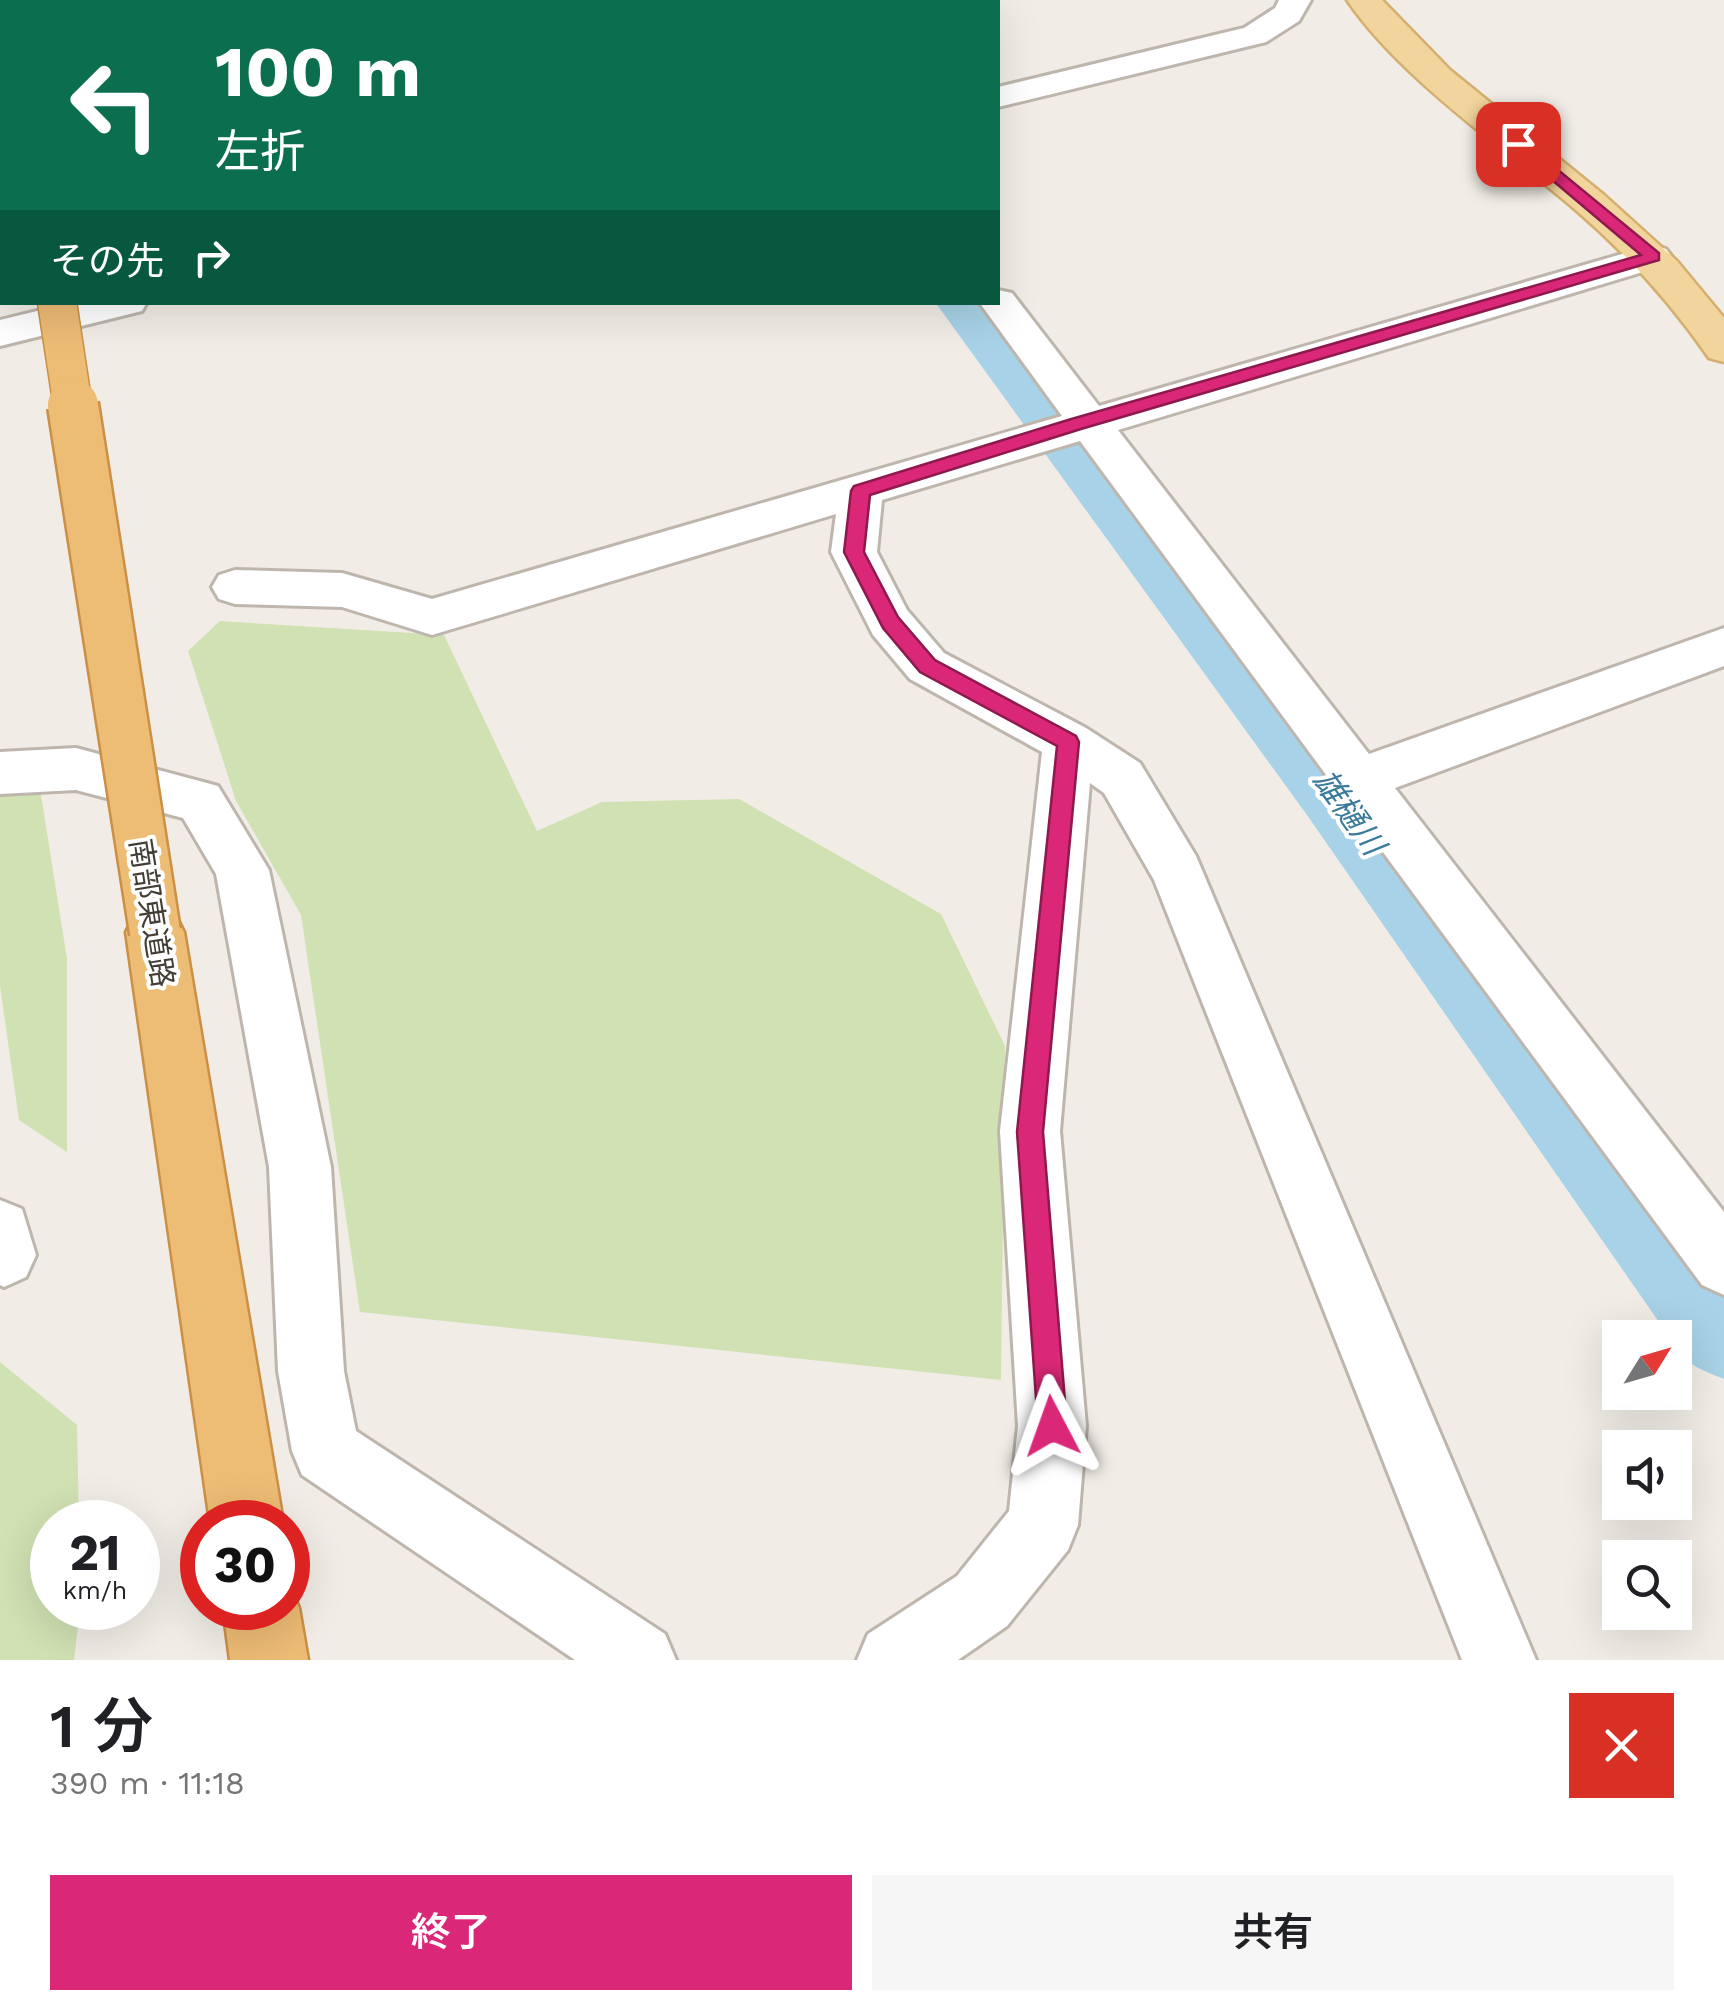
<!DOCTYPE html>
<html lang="ja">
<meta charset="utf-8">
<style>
:root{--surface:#fff;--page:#f6f6f6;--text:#202124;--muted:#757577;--accent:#db2777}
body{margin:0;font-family:"Work Sans","Noto Sans JP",sans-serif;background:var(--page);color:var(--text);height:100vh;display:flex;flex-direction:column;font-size:38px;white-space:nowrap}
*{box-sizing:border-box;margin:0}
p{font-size:32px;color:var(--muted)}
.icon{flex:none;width:55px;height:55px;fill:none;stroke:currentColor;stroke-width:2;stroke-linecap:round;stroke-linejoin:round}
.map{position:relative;height:1660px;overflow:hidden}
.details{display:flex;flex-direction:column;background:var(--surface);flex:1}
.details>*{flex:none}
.hud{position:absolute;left:0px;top:0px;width:1000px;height:305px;box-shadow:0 10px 40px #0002;background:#0b6e4f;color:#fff;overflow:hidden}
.needle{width:65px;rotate:53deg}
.buttons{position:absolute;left:1602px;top:1320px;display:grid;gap:20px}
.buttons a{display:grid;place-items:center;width:90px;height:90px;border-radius:0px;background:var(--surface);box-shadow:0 10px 40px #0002;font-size:50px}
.speed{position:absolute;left:30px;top:1500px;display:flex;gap:20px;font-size:50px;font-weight:700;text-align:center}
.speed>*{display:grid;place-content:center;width:130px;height:130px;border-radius:50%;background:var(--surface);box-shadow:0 10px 40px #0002;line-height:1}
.speed small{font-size:25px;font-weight:400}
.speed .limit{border:15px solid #d22;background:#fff;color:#111}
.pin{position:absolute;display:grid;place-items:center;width:85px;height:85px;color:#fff;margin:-42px;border-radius:20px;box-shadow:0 5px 15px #0006}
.me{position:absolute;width:110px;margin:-55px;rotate:356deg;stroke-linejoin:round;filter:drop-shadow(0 0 8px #0008)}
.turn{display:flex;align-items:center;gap:35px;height:210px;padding:0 50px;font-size:45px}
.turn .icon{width:130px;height:130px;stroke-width:2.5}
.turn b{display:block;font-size:70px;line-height:85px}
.then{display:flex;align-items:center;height:95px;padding:0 50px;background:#0003;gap:20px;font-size:38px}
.round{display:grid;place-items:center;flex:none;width:105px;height:105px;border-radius:0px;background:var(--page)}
.headline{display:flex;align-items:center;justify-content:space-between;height:170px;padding:0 50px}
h1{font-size:60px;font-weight:600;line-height:75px}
.button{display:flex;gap:20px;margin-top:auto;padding:20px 50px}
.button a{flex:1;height:115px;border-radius:0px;background:var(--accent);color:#fff;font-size:40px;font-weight:600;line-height:115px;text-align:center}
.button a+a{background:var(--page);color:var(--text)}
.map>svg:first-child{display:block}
.green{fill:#d0e1b3}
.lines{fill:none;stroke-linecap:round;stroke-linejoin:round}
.river{fill:#a8d2e7;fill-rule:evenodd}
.street-casing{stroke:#beb6ad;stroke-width:6}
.primary-casing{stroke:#d5af6f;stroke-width:5}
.highway-casing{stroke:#cb9046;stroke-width:5}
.street{fill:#fff;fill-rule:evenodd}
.primary{fill:#f2d49d;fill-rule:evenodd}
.highway{fill:#edbc75;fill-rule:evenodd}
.highway-bridge-far1-casing{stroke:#cb9046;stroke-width:41;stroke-linecap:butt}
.highway-bridge-casing{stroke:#cb9046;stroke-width:55;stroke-linecap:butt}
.highway-bridge-far1{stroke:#edbc75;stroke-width:38}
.highway-bridge{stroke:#edbc75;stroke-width:50}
.route{fill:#db2777;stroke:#8e194d;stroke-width:2.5}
.labels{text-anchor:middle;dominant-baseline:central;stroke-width:8;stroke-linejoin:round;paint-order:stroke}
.street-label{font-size:30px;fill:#433d36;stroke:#fff}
.water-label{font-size:32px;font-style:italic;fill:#3a7a9b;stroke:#fff}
</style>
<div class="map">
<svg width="1724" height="1660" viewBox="0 0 1724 1660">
<rect width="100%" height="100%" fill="#f1ede6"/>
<g class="green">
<path d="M220,621L444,635L537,831L602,802L739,799L941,914L1005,1046L1001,1380L360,1312L301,915L236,801L188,651Z"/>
<path d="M0,793L41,795L67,959V1152L19,1120L0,986Z"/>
<path d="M0,1362L77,1425L79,1522H52V1608H80L74,1660H0Z"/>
</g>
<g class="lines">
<g class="river">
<path d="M717,0H765L766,2H718Z"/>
<path d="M935,302H996L1363,769L1724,1247V1379C1702,1370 1679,1363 1675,1338H1670L1307,815Z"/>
</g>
<g class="street-casing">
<g id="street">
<path d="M160,0H192L194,2H162Z"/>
<path d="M684,0H716L717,2H686Z"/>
<path d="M758,0H790L792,2H760Z"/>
<path d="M1279,0H1311L1299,21L1266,42L998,107V87L1244,28L1275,8Z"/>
<path d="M1653,245L1666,249L1672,257L1666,265L1118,430L1369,754L1724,628V666L1395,788L1724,1212V1295L1702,1285L1080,441L882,500L877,552L907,610L944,653L1086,728L1140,763L1196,856L1536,1660H1462L1154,880L1104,793L1090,783L1060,1131L1086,1426L1078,1525L1068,1550L1007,1626L958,1660H857L868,1634L957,1576L1009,1511L1018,1426L1000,1131L1042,752L910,679L873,635L831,552L836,514L432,635L342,607L235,604L219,599L212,587L219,575L235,570L342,573L432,599L1062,416L979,302H998V290L1012,293L1099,406Z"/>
<path d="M74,302H147L142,311L0,346V320Z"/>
<path d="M76,748L218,786L269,870L331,1167L344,1371L356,1431L665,1634L676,1660H575L302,1475L292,1451L278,1371L269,1167L216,874L183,818L76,790L0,794V752Z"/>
<path d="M0,1200L22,1209L36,1255L26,1277L4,1287L0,1285Z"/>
</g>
</g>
<g class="primary-casing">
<path id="primary" d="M1347,0H1382L1450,70L1604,195L1677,261L1724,318V362L1709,358C1671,303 1628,255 1577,211C1504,148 1401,79 1347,0Z"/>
</g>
<g class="highway-casing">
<g id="highway">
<path d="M19,0H51L53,2H20Z"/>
<path d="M0,84L2,85V111L0,110Z"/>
<path d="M155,906L175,914L184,932L283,1522H210L126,932L135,914Z"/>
<path d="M288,1581L299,1608L308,1660H230L223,1608H288Z"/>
</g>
</g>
<use href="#street" class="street"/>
<use href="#primary" class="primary"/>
<use href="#highway" class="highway"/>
<g class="highway-bridge-far1-casing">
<path id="highway-bridge-far1" d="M57,302L73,407"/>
</g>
<g class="highway-bridge-casing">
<path id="highway-bridge" d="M73,405L155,932"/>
</g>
<use href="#highway-bridge-far1" class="highway-bridge-far1"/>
<use href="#highway-bridge" class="highway-bridge"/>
</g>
<path class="route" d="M1513,141H1523L1659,253V260L1081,429L870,495L864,552L898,617L935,660L1076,736L1079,742L1043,1132L1067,1426L1063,1436L1052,1441L1042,1436L1038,1426L1017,1132L1057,746L920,672L883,628L844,552L851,491L854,486L1068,420L1641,255L1513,147Z"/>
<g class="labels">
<g class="street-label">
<text transform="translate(152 913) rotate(81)">南部東道路</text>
</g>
<g class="water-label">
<text transform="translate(1349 812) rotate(54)">雄樋川</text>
</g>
</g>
</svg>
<div class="buttons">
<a><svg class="needle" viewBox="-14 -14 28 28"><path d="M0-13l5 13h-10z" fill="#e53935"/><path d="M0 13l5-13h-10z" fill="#757577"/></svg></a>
<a><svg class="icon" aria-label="sound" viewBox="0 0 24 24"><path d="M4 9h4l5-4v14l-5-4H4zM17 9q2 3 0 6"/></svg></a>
<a><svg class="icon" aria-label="search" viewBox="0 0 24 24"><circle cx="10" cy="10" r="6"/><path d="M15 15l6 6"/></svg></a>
</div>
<div class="speed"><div>21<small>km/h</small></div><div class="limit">30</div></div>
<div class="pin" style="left:1518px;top:144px;background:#d93025"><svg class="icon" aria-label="arrive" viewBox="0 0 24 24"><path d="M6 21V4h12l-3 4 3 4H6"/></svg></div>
<svg class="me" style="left:1052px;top:1426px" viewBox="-20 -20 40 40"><path d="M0-17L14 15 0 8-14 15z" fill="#db2777" stroke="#fff" stroke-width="4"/></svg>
<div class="hud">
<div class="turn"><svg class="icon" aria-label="left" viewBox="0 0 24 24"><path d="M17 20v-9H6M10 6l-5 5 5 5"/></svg><div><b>100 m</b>左折</div></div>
<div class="then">その先<svg class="icon" aria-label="right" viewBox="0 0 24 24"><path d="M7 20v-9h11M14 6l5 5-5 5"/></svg></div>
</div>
</div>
<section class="details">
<div class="headline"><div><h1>1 分</h1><p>390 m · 11:18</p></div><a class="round" style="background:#d93025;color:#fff"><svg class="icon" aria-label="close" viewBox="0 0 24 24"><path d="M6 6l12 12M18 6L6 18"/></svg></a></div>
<div class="button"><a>終了</a><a>共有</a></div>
</section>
